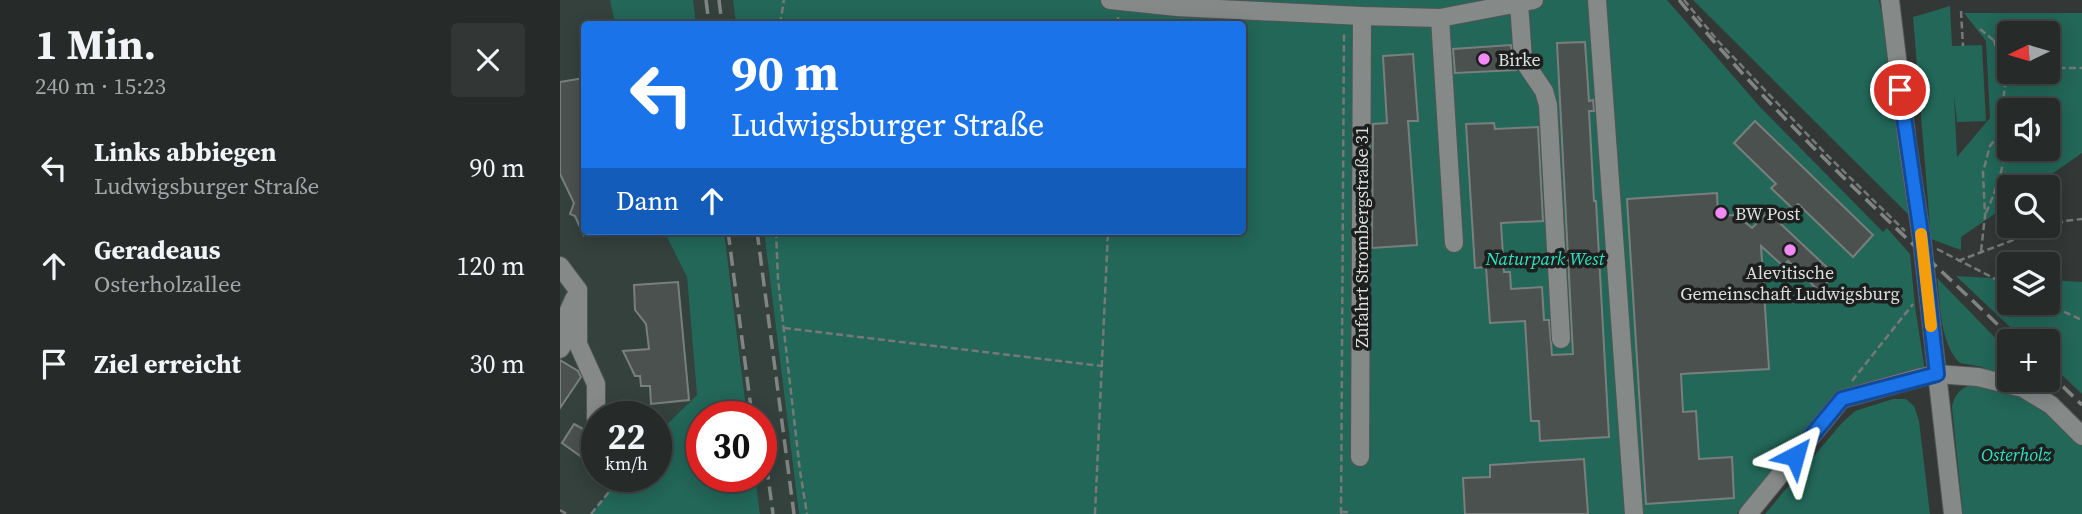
<!DOCTYPE html>
<html lang="de">
<meta charset="utf-8">
<style>
:root{--surface:#262a29;--page:#323635;--text:#f1f3f6;--muted:#a4a7a8;--line:#424646}
body{margin:0;font-family:"Source Serif 4",serif;background:var(--page);color:var(--text);height:100vh;display:flex;flex-direction:column;font-size:26px;white-space:nowrap}
*{box-sizing:border-box;margin:0}
p{font-size:23px;color:var(--muted)}
.icon{flex:none;width:38px;height:38px;fill:none;stroke:currentColor;stroke-width:2;stroke-linecap:round;stroke-linejoin:round}
.map{position:relative;flex:1;overflow:hidden}
.sheet{display:flex;flex-direction:column;background:var(--surface);width:560px}
.sheet>*{flex:none}
.hud{position:absolute;left:21px;top:21px;width:665px;height:214px;border-radius:7px;box-shadow:0 4px 18px #0003,0 0 0 2px var(--line);background:#1a73e8;color:#fff;overflow:hidden}
.needle{width:46px;rotate:265deg}
.buttons{position:absolute;left:1437px;top:21px;display:grid;gap:14px}
.buttons a{display:grid;place-items:center;width:63px;height:63px;border-radius:7px;background:var(--surface);box-shadow:0 4px 18px #0003,0 0 0 2px var(--line);font-size:35px}
.speed{position:absolute;left:21px;top:401px;display:flex;gap:14px;font-size:35px;font-weight:700;text-align:center}
.speed>*{display:grid;place-content:center;width:91px;height:91px;border-radius:50%;background:var(--surface);box-shadow:0 4px 18px #0003,0 0 0 2px var(--line);line-height:1}
.speed small{font-size:18px;font-weight:400}
.speed .limit{border:10px solid #d22;background:#fff;color:#111}
.pin{position:absolute;display:grid;place-items:center;width:60px;height:60px;color:#fff;margin:-30px;border:4px solid #fff;border-radius:50%;box-shadow:0 2px 7px #0007}
.me{position:absolute;width:77px;margin:-38px;rotate:39deg;stroke-linejoin:round;filter:drop-shadow(0 0 5px #0008)}
.turn{display:flex;align-items:center;gap:24px;height:147px;padding:0 35px;font-size:32px}
.turn .icon{width:91px;height:91px;stroke-width:2.5}
.turn b{display:block;font-size:49px;line-height:60px}
.then{display:flex;align-items:center;height:66px;padding:0 35px;background:#0003;gap:14px;font-size:26px}
.round{display:grid;place-items:center;flex:none;width:74px;height:74px;border-radius:7px;background:var(--page)}
.summary{display:flex;align-items:center;justify-content:space-between;height:119px;padding:0 35px}
h1{font-size:42px;font-weight:700;line-height:52px}
ul{padding:0;list-style:none}
li{display:flex;align-items:center;gap:21px;height:98px;padding:0 35px}
li div{flex:1}
li b{display:block;font-size:26px}
li em{font-style:normal}
main{display:flex;flex:1;min-height:0}
.map>svg:first-child{display:block}
.built{fill:#34413d}
.green{fill:#226758;fill-rule:evenodd}
.building{fill:#4b514f;stroke:#797f7d;stroke-width:2}
.lines{fill:none;stroke-linecap:round;stroke-linejoin:round}
.minor-casing{stroke:#515554;stroke-width:20}
.path{stroke:#757978;stroke-width:2.5;stroke-dasharray:7 3.5;stroke-linecap:butt}
.minor{stroke:#858a89;stroke-width:18}
.rail{stroke:#808483;stroke-width:3.5;stroke-dasharray:14 7;stroke-linecap:butt}
.route-casing{stroke:#114b97;stroke-width:18}
.route{stroke:#1a73e8;stroke-width:12}
.slow{stroke:#f59e0b;stroke-width:12}
.poi-dot{fill:#f18af4;stroke:#1d1f1e;stroke-width:2.5}
.labels{text-anchor:middle;dominant-baseline:central;stroke-width:7;stroke-linejoin:round;paint-order:stroke}
.poi-label{font-size:18px;fill:#dcdfde;stroke:#1d1f1e;text-anchor:start}
.street-label{font-size:18px;fill:#dcdfde;stroke:#1d1f1e}
.park-label{font-size:18px;font-style:italic;fill:#2ce4c2;stroke:#1d1f1e}
</style>
<main>
<section class="sheet">
<div class="summary"><div><h1>1 Min.</h1><p>240 m · 15:23</p></div><a class="round"><svg class="icon" aria-label="close" viewBox="0 0 24 24"><path d="M6 6l12 12M18 6L6 18"/></svg></a></div>
<ul>
<li><svg class="icon" aria-label="left" viewBox="0 0 24 24"><path d="M17 20v-9H6M10 6l-5 5 5 5"/></svg><div><b>Links abbiegen</b><p>Ludwigsburger Straße</p></div><em>90 m</em></li>
<li><svg class="icon" aria-label="ahead" viewBox="0 0 24 24"><path d="M12 20V5M6 11l6-6 6 6"/></svg><div><b>Geradeaus</b><p>Osterholzallee</p></div><em>120 m</em></li>
<li><svg class="icon" aria-label="arrive" viewBox="0 0 24 24"><path d="M6 21V4h12l-3 4 3 4H6"/></svg><div><b>Ziel erreicht</b></div><em>30 m</em></li>
</ul>
</section>
<div class="map">
<svg width="1522" height="514" viewBox="0 0 1522 514">
<rect width="100%" height="100%" fill="#333837"/>
<g class="built">
<path d="M0,0H50L55,24H24V231H104L127,277L137,395L96,435V416H37V476H62L31,514H7L0,510Z"/>
<path d="M133,0H173L176,24H136Z"/>
<path d="M164,231H204L239,514H200L195,476H201V416H187Z"/>
</g>
<g class="green">
<path d="M50,0H133L136,24H55Z"/>
<path d="M173,0H1107L1200,107L1323,232L1327,228L1350,254L1355,306L1365,371L1280,390L1177,514H239L204,231H682V24H176Z"/>
<path d="M1133,0H1319L1343,121L1360,226Z"/>
<path d="M1390,6L1392,46L1422,45L1426,121L1397,122L1394,95L1397,157L1430,118L1426,41L1404,13H1522V153L1473,187H1449V204L1401,237V250L1371,239L1353,17ZM1488,33V72H1449V33ZM1449,110H1488V149H1449Z"/>
<path d="M104,231H164L187,416H142V476H195L200,514H31L62,476H96V435L137,395L127,277Z"/>
<path d="M1396,276L1449,279V303H1488V280L1522,282V394L1488,362V341H1465Z"/>
<path d="M1377,278L1449,352V380H1472L1505,421L1522,439V514H1403L1392,407C1396,388 1407,385 1424,382L1423,367L1400,363C1379,342 1381,306 1377,278Z"/>
<path d="M1333,399H1346L1354,406L1359,421L1370,514H1205L1281,424L1295,411Z"/>
</g>
<g class="building">
<path d="M1025,42L1029,101L1033,100L1034,111H1029L1034,201H1036L1049,437L980,441L979,421H971L965,321L930,323L926,267L915,268L906,124L934,123L935,129L978,127L983,221L941,223L944,272H950L951,289L982,287L984,320H989L992,355L1013,354L997,43Z"/>
<path d="M951,45L952,61L956,70L895,73L893,49Z"/>
<path d="M853,54L858,121H848L857,245L812,248L813,124L827,123L823,56Z"/>
<path d="M24,78V236L15,216L10,214L14,203L0,174V82Z"/>
<path d="M1195,121L1313,235L1293,257L1238,204L1233,209L1211,188L1216,184L1174,143Z"/>
<path d="M1157,193L1158,216L1176,215L1192,228L1208,212L1274,274L1259,291L1228,261L1223,266L1201,246L1209,369L1121,374L1123,412L1136,411L1139,459L1172,457L1174,498L1086,504L1067,199Z"/>
<path d="M118,282L129,400L91,404L90,386H81L80,376H75L63,351L89,349L86,324L75,310L74,285Z"/>
<path d="M0,360L18,371L21,377L0,408Z"/>
<path d="M14,424L25,430L26,439L30,443L37,445V468L2,443Z"/>
<path d="M1024,459L1028,514H905L903,478L930,477V465Z"/>
</g>
<g class="lines">
<g class="minor-casing">
<g id="minor">
<path d="M550,0L617,7L802,16L880,18L974,0"/>
<path d="M1037,0L1074,514"/>
<path d="M1330,0L1347,141L1362,241L1393,514"/>
<path d="M959,3L963,60L984,91L988,105L1001,339"/>
<path d="M880,18L894,243"/>
<path d="M0,266L18,290"/>
<path d="M18,290V344L36,384V434"/>
<path d="M0,331L14,299"/>
<path d="M0,349L9,336L17,329"/>
<path d="M800,457L802,16"/>
<path d="M1188,514L1282,399L1362,377L1377,374L1418,377L1463,388L1491,405L1522,436"/>
</g>
</g>
<g class="path">
<path d="M1124,0L1158,41L1267,155L1345,231"/>
<path d="M1401,11L1403,46"/>
<path d="M220,24L224,0"/>
<path d="M558,24V16"/>
<path d="M1420,29L1449,53"/>
<path d="M1488,68H1522"/>
<path d="M1426,213C1438,185 1451,153 1441,122"/>
<path d="M216,231L218,279L240,471L247,514"/>
<path d="M1377,249L1449,286"/>
<path d="M1421,251L1425,216L1423,172L1430,146L1437,137L1445,87L1434,40"/>
<path d="M1398,261L1482,229L1505,221L1522,219"/>
<path d="M1485,303L1522,320"/>
<path d="M224,328L542,366"/>
<path d="M1292,381L1353,304"/>
<path d="M96,435L99,431"/>
<path d="M0,510L7,514"/>
<path d="M781,512H789"/>
<path d="M31,514L62,476"/>
<path d="M535,514L548,231"/>
<path d="M781,514L784,31"/>
</g>
<use href="#minor" class="minor"/>
<g class="rail">
<path d="M146,0L149,24"/>
<path d="M159,0L162,24"/>
<path d="M1119,0C1220,124 1340,231 1455,341"/>
<path d="M168,231L192,416"/>
<path d="M197,231L234,514"/>
<path d="M1488,372L1522,405"/>
<path d="M201,424L213,514"/>
</g>
</g>
<g class="lines">
<g class="route-casing">
<path id="route" d="M1235,456L1282,399L1377,374L1362,241L1340,90"/>
</g>
<use href="#route" class="route"/>
<path class="slow" d="M1361,234L1371,326"/>
</g>
<g class="poi-dot">
<circle cx="924" cy="59" r="7"/>
<circle cx="1161" cy="213" r="7"/>
<circle cx="1230" cy="250" r="7"/>
</g>
<g class="labels">
<g class="poi-label">
<text x="938" y="59">Birke</text>
<text x="1175" y="213">BW Post</text>
<text x="1230" y="272" text-anchor="middle">Alevitische<tspan x="1230" dy="21">Gemeinschaft Ludwigsburg</tspan></text>
</g>
<g class="street-label">
<text transform="translate(801 237) rotate(-90)">Zufahrt Strombergstraße 31</text>
</g>
<g class="park-label">
<text x="985" y="258">Naturpark West</text>
<text x="1456" y="454">Osterholz</text>
</g>
</g>
</svg>
<div class="buttons">
<a><svg class="needle" viewBox="-14 -14 28 28"><path d="M0-13l5 13h-10z" fill="#e53935"/><path d="M0 13l5-13h-10z" fill="#a4a7a8"/></svg></a>
<a><svg class="icon" aria-label="sound" viewBox="0 0 24 24"><path d="M4 9h4l5-4v14l-5-4H4zM17 9q2 3 0 6"/></svg></a>
<a><svg class="icon" aria-label="search" viewBox="0 0 24 24"><circle cx="10" cy="10" r="6"/><path d="M15 15l6 6"/></svg></a>
<a><svg class="icon" aria-label="layers" viewBox="0 0 24 24"><path d="M12 4l9 5-9 5-9-5zM3 14l9 5 9-5"/></svg></a>
<a>+</a>
</div>
<div class="speed"><div>22<small>km/h</small></div><div class="limit">30</div></div>
<div class="pin" style="left:1340px;top:90px;background:#d93025"><svg class="icon" aria-label="arrive" viewBox="0 0 24 24"><path d="M6 21V4h12l-3 4 3 4H6"/></svg></div>
<svg class="me" style="left:1235px;top:456px" viewBox="-20 -20 40 40"><path d="M0-17L14 15 0 8-14 15z" fill="#1a73e8" stroke="#fff" stroke-width="4"/></svg>
<div class="hud">
<div class="turn"><svg class="icon" aria-label="left" viewBox="0 0 24 24"><path d="M17 20v-9H6M10 6l-5 5 5 5"/></svg><div><b>90 m</b>Ludwigsburger Straße</div></div>
<div class="then">Dann<svg class="icon" aria-label="ahead" viewBox="0 0 24 24"><path d="M12 20V5M6 11l6-6 6 6"/></svg></div>
</div>
</div>
</main>
